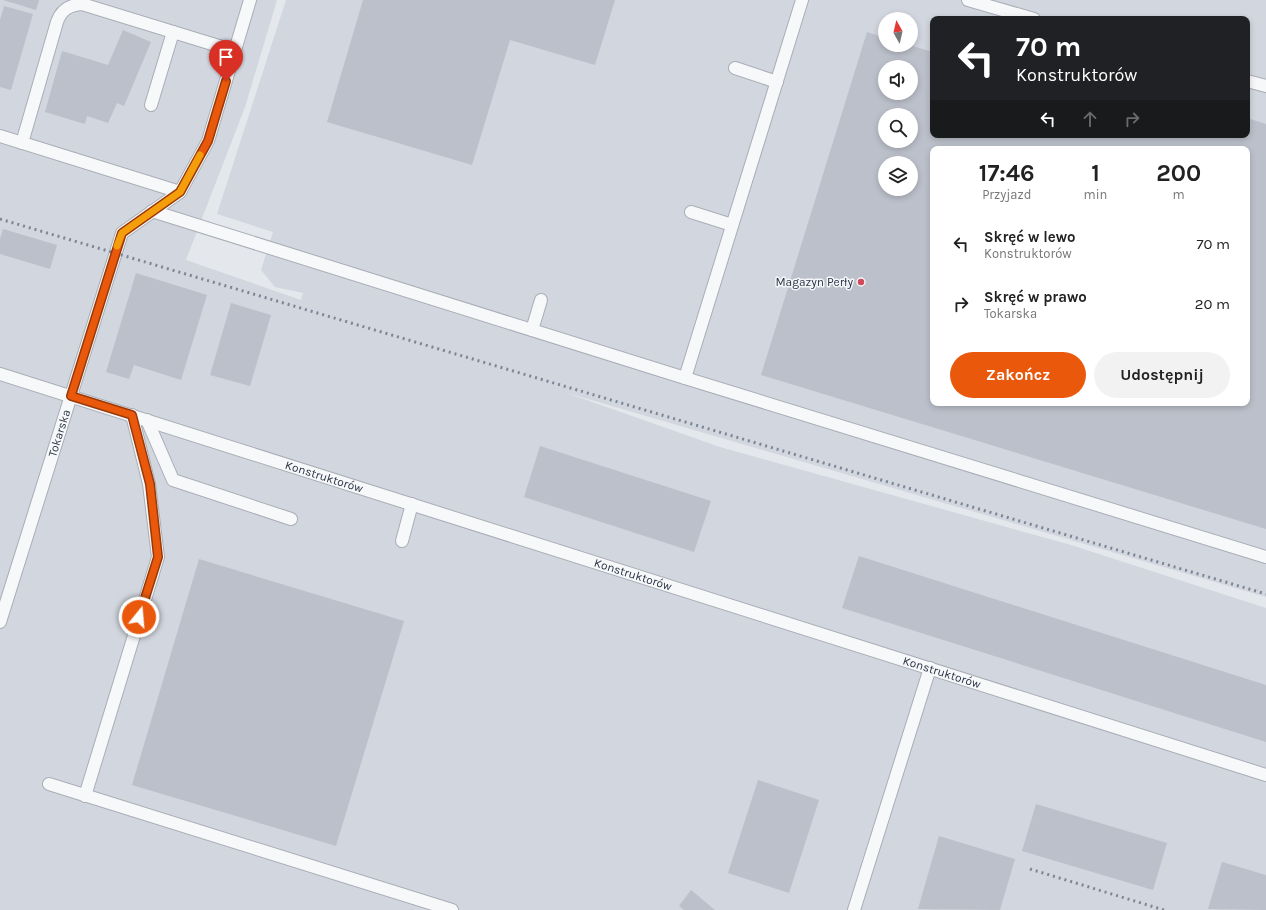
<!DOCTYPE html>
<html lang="pl">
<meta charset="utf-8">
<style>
:root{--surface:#fff;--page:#f2f2f2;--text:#222;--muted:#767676;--accent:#ea580c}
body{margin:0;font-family:Karla,sans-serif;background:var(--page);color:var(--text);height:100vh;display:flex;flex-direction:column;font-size:15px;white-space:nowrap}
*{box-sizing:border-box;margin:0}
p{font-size:13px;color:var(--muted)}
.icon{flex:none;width:22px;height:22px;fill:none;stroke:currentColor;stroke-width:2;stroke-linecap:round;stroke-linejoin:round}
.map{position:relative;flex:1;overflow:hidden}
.details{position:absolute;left:930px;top:146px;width:320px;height:260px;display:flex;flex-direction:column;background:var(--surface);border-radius:8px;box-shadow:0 2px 6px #0003}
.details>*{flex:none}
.banner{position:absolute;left:930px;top:16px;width:320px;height:122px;border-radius:8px;box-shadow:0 2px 6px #0003;background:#202124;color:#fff;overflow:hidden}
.needle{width:26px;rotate:352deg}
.fabs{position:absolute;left:878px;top:12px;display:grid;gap:8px}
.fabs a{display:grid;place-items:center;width:40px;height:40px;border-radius:50%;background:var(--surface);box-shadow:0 2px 6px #0003;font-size:20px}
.pin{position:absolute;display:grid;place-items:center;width:34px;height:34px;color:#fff;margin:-41px -17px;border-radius:50% 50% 50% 0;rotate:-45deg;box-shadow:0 0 4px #0007}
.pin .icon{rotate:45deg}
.me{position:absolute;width:44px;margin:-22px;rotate:17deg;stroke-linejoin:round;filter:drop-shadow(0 0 3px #0008)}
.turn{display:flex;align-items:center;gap:14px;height:84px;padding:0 20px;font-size:18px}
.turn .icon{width:52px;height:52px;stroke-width:2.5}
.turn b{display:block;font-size:28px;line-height:34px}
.lanes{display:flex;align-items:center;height:38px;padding:0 20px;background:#0003;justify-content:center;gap:20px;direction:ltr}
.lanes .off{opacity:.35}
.eta{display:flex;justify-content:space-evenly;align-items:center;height:68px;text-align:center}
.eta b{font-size:24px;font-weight:700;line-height:28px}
.button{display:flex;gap:8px;margin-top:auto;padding:8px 20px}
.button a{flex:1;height:46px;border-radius:24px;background:var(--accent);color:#fff;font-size:16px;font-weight:700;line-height:46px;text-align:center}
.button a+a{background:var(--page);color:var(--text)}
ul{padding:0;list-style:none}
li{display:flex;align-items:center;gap:12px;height:60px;padding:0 20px}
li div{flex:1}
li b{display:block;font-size:15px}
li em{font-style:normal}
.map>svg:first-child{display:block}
.built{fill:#d2d6de;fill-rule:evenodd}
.building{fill:#bbc0ca;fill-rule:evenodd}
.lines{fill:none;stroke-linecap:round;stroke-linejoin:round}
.service-casing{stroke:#a9aeb7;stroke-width:14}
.service{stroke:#f7f8fa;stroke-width:12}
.rail{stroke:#7d8696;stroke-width:3;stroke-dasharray:2 4;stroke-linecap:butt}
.route-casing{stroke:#983908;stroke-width:10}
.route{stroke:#ea580c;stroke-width:7}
.slow{stroke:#f59e0b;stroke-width:7}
.poi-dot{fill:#d1495b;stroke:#f4f6f9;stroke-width:1.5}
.labels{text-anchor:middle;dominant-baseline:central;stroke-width:3;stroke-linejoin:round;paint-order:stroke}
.poi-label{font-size:12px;fill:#2b3445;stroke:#f4f6f9;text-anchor:end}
.street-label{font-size:12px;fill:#2b3445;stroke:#f4f6f9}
</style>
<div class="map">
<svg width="1266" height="910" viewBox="0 0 1266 910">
<rect width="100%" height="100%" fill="#e4e7ec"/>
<path class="built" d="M0,0H277L245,107L186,260L301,300L303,293L275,287L261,270L273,232L217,214L286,0H1266V597L564,392L720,447L1071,545L1266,608V910H0ZM885,19H911V45H885ZM933,19H1247V135H933ZM885,67H911V93H885ZM885,115H911V141H885ZM933,149H1247V403H933ZM885,163H911V189H885Z"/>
<g class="building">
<path d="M3,0H39L36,10Z"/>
<path d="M363,0H615L595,65L510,40L472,165L327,122Z"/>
<path d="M4,6L33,14L11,90L0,87V20Z"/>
<path d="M123,30L151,42L124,106L117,103L108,123L87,116L85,124L45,112L62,51L108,65Z"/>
<path d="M867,32L885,38V45H909L933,52V135H1247V118L1266,124V529L761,375ZM885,67H911V93H885ZM885,115H911V141H885ZM933,149H1247V403H933ZM885,163H911V189H885Z"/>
<path d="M3,229L57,245L50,269L0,254V239Z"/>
<path d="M136,273L207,295L181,380L134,365L129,379L106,372Z"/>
<path d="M231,303L271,315L250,386L210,375Z"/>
<path d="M540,446L711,501L694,552L524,497Z"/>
<path d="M859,556L1266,685V742L842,608Z"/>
<path d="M199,559L404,621L336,846L132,785Z"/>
<path d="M758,780L819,800L789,893L728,873Z"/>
<path d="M1036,804L1167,843L1153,890L1022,851Z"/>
<path d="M939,836L1015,859L1000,910L918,909Z"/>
<path d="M1222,862L1266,875V910L1208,909Z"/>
<path d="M691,890L715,910H684L679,906Z"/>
</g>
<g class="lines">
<g class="service-casing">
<g id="service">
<path d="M968,0L1034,19"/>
<path d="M735,68L777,82"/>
<path d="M1247,81L1266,86"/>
<path d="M151,105L173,32"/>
<path d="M0,136L180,192"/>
<path d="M22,143L57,22C61,10 69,5 82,4L235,51"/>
<path d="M152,211L685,378L802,0"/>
<path d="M691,212L732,225"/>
<path d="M532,330L541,300"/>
<path id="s1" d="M0,374L1266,775"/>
<path d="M685,378L1266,557"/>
<path d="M147,420L173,480L291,519"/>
<path d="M402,541L412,504"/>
<path id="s2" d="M0,622L122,233L180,192L208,141L250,0"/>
<path d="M49,784L452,910"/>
<path d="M85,796L158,557L149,484L132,415"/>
<path d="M854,910L930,668"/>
</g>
</g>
<use href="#service" class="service"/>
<g class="rail">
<path d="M0,219L1266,594"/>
<path d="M1030,869L1164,910"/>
</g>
</g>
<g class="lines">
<g class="route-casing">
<path id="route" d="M139,617L158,557L150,484L132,415L71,396L122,233L180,192L208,141L226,81"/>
</g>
<use href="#route" class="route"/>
<path class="slow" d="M117,246L122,233L180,192L200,155"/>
</g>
<circle class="poi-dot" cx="861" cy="282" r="4"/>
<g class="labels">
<g class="poi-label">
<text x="853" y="282">Magazyn Perły</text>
</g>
<g class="street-label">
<text stroke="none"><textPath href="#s2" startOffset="198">Tokarska</textPath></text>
<text stroke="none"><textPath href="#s1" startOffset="340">Konstruktorów</textPath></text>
<text stroke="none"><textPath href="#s1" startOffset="664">Konstruktorów</textPath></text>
<text stroke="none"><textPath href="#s1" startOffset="988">Konstruktorów</textPath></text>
</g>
</g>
</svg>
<div class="fabs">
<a><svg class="needle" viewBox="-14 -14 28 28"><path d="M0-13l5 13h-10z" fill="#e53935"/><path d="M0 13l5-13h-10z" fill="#767676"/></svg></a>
<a><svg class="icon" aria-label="sound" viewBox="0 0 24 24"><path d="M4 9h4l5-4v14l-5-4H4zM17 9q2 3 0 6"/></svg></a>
<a><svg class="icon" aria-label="search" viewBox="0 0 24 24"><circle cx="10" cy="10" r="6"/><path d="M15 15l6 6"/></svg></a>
<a><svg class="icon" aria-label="layers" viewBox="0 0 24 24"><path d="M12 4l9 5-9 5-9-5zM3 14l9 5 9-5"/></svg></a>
</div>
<div class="pin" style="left:226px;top:81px;background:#d93025"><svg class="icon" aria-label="arrive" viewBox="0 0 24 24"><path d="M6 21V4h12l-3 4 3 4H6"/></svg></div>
<svg class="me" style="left:139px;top:617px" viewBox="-20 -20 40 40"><circle r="17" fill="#ea580c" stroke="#fff" stroke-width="3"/><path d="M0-11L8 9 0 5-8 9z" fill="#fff"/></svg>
<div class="banner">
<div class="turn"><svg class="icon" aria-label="left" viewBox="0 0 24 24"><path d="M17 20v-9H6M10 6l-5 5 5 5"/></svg><div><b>70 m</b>Konstruktorów</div></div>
<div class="lanes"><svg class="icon" aria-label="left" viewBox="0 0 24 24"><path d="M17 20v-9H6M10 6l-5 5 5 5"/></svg><svg class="icon off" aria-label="ahead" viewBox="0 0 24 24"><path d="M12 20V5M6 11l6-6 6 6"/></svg><svg class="icon off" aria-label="right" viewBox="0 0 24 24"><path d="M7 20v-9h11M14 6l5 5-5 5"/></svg></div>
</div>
<section class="details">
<div class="eta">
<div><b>17:46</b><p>Przyjazd</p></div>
<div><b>1</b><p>min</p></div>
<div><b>200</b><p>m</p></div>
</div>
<ul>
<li><svg class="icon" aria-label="left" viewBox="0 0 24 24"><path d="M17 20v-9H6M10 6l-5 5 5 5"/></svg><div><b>Skręć w lewo</b><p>Konstruktorów</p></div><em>70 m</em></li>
<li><svg class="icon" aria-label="right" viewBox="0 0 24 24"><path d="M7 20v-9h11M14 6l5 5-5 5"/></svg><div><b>Skręć w prawo</b><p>Tokarska</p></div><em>20 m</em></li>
</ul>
<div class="button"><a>Zakończ</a><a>Udostępnij</a></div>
</section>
</div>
